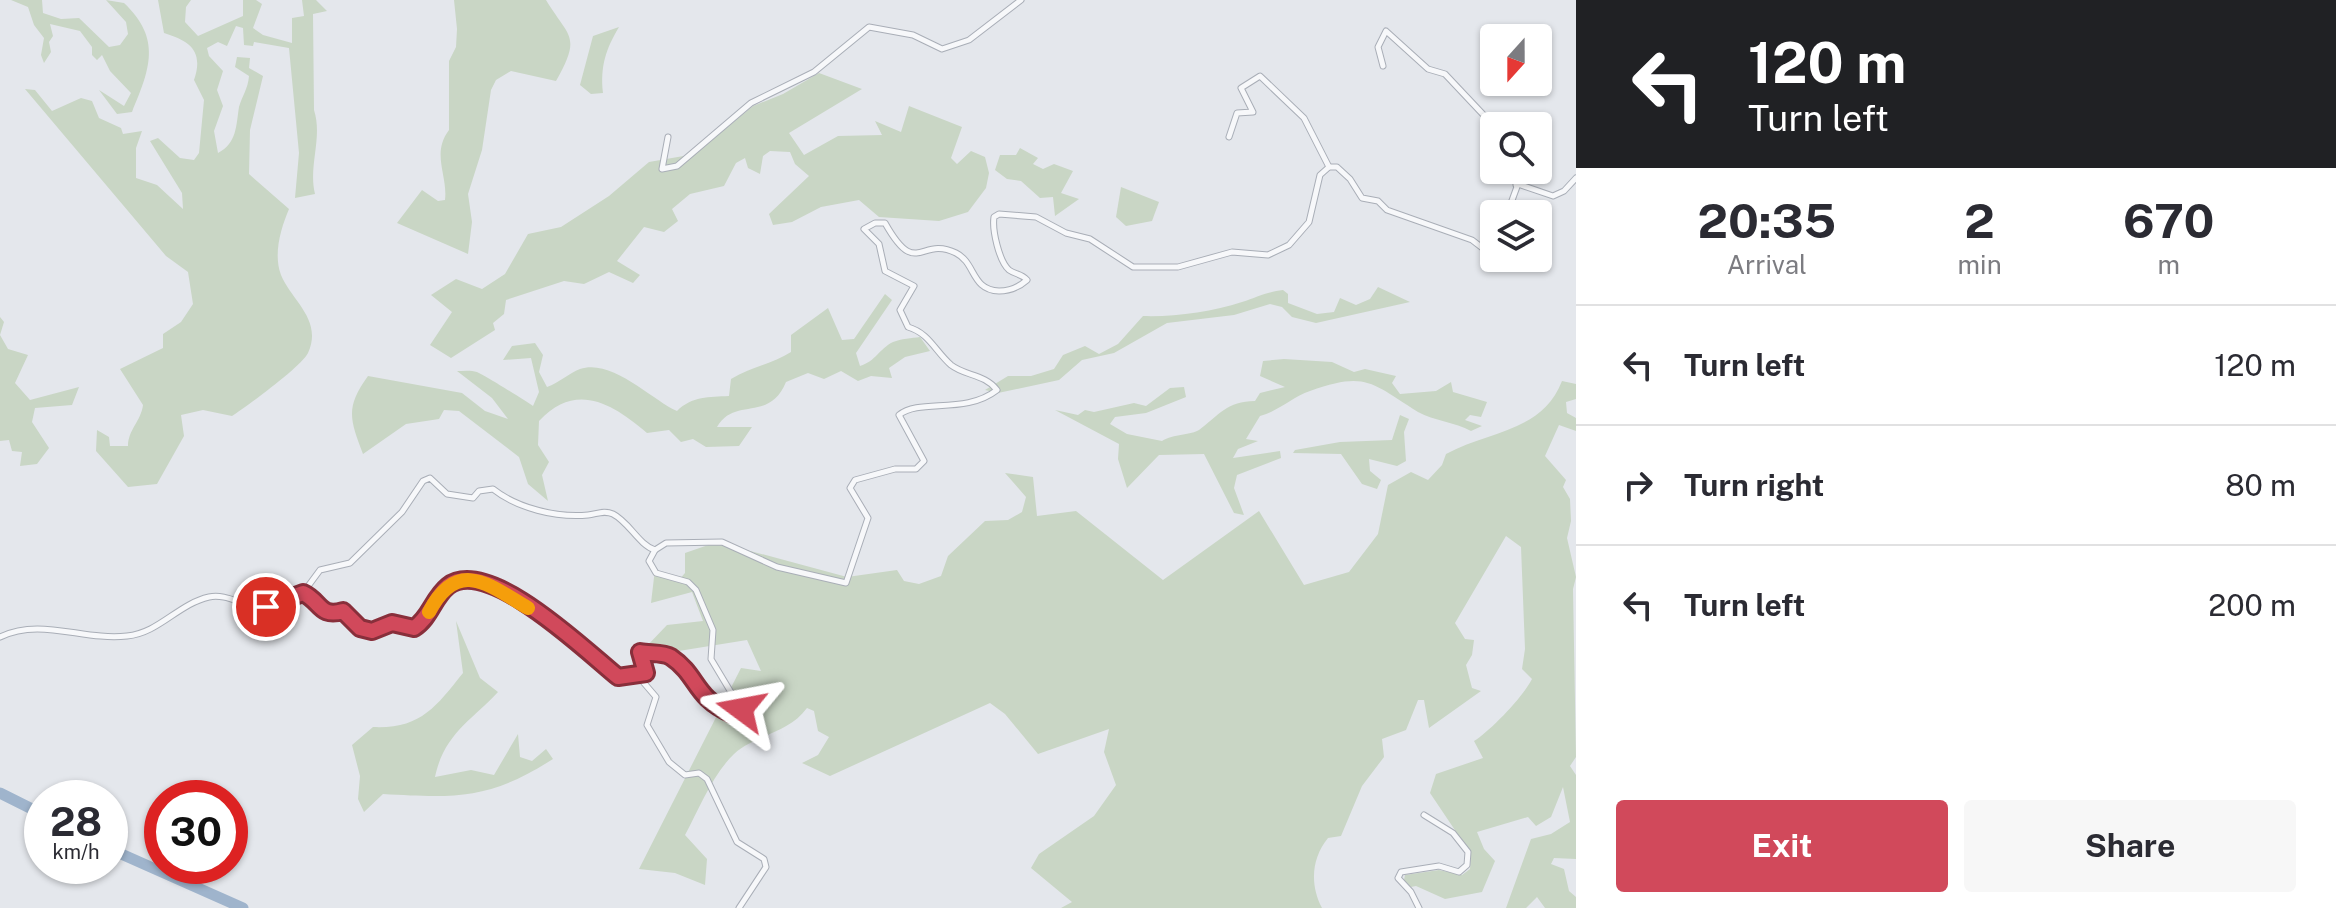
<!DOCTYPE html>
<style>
:root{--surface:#fff;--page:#f7f7f7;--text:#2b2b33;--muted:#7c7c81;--line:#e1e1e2;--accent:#d1495b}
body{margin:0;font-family:"Public Sans",sans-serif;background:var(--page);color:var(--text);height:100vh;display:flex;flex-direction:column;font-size:30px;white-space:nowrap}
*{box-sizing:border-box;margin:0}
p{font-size:26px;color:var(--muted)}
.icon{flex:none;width:44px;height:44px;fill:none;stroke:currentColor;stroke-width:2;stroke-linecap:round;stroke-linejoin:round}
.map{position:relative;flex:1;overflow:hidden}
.drawer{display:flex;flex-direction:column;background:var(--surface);width:760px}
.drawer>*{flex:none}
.banner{background:#202124;color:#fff;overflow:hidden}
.needle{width:52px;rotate:201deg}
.tools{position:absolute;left:1480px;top:24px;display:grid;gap:16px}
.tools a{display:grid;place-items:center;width:72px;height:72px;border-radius:8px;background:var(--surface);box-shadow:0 2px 6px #0004;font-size:40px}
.speed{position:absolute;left:24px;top:780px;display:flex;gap:16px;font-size:40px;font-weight:700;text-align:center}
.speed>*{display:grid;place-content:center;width:104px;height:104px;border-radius:50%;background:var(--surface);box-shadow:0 2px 6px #0004;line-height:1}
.speed small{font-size:20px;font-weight:400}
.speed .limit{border:12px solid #d22;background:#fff;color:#111}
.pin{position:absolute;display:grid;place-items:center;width:68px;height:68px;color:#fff;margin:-34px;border:4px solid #fff;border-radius:50%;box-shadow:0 2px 8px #0007}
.me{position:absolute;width:88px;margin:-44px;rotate:283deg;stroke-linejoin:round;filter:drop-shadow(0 0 6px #0008)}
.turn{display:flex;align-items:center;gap:28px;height:168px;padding:0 40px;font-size:36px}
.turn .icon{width:104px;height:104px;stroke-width:2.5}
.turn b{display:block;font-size:56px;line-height:68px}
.eta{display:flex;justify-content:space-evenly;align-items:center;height:136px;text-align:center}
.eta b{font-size:48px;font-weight:700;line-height:56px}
.primary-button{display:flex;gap:16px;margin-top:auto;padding:16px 40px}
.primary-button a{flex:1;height:92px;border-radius:8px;background:var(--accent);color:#fff;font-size:32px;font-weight:700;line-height:92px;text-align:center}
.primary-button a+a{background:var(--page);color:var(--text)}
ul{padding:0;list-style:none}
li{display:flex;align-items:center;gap:24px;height:120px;padding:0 40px;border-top:2px solid var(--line)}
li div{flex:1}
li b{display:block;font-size:30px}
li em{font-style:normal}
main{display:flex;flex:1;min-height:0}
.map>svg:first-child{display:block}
.green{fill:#c9d6c5}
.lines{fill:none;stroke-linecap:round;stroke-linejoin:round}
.river{stroke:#9fb4cc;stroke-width:11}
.street-casing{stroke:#a9aeb7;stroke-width:7}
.street{stroke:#f7f8fa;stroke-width:5}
.route-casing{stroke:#882f3b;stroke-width:20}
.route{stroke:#d1495b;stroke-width:14}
.slow{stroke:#f59e0b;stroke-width:14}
</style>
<main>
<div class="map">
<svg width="1576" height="908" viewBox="0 0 1576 908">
<rect width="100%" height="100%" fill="#e4e7ec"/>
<g class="green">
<path d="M11,0H42L43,13L61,19L79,18L109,47L120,45L128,34L126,22L106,0L124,3C162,39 150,69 132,112L117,114L99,90L124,106L131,93L110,71L102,55L97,60L92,55V47L80,31L50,24L53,36L49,42L51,52L44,63L41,55L44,38L34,25L28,7Z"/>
<path d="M158,0H191L186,7L185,22L198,36L243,16V0H256L262,4L253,28L263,35L292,43V18L304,16L302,0H316L327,11L313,14L314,110C323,138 308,166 315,194L295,198L299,153L289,48L254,42L253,46L244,45L243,28L236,26L227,46L218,42L207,48L209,56L223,71L217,90L223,106L214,131L218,153C237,143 236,126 239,107C242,96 248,89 249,76L235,67L237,57L250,58L249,68L263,76L250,130L249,174L289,209C281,228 273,254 281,275C292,301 323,320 308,353C302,366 246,407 232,416L203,410L181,415L184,436L157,484L128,487L96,451L97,430L109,437L110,446H128C128,430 141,421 143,405L120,369L163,348V334L181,322L193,304L188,272L166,256L25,89L35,90L52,111L81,98L92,101L99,118L121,128L123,134L142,131L136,148V178L157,185L183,209L182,193L150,141L158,138L180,158L194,160L199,153L204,100L194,80C204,51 190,41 164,33Z"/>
<path d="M454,0H546C569,38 582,35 556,81L511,71L496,80L491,90L482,150L468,194L472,222L468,254L397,223L422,190L438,201L445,200C448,175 431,154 449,130V61L456,47L457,29Z"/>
<path d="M619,27C606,49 600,66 603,93L591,94L580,85L593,36Z"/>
<path d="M819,73L862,89L789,133L804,155L838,136L882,135L875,121L901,132L909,106L962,127L951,158L957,164L971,151L985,157L989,173L986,188L968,212L939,221L879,217L859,200L821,207L792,222L773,225L769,214L809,176L795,164L790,152L770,151L763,156L760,174L748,168L745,158L736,163L724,186L690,194L672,209L678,221L664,232L644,227L617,261L640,275L633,283L609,272L584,284L564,281L506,300L504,314L493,323L495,330L451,358L430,345L452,312L431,295L456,279L482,289L505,274L528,234L561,227L609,196L649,162L695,154L753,106L783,94Z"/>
<path d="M1020,148L1038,158L1033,164L1043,169L1054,164L1073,171L1061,193L1079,199L1055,216L1053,197L1040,198L1021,181L1007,179L995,170L1000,155H1016Z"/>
<path d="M1121,187L1159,202L1152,221L1126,226L1116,217Z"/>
<path d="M1378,287L1410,302L1316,323L1292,317L1282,307L1270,304L1234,315L1167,323L1114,353L1082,360L1059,380L998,393L985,390L1008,376H1031L1054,369L1063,355L1085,346L1099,354L1118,344L1143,316C1174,317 1212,312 1242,302C1257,297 1266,292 1283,290L1288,294V303L1317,314L1334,312L1340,298L1356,305L1370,299Z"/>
<path d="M885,294L892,300L856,353L860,366C876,361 879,349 893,342C901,339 912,338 920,337L930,351L905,357L889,368L892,378L871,376L858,381L841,371L824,379L808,373L786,382C769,423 735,396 717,427H752L739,446L706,447L693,439L681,442L669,430L647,433C611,402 575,382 539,421L538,445L549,462L542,475L548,501L528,484L519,457L459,411L444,410L439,419L406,424L363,454C350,419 345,408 368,376L462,393L485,411L508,419L492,398L457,371C463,371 471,370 477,372C484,375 528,402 533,406L539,392L531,358L503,360L512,346L535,343L543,355L539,372L547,387C559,383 569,373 580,369C612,358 652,400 677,411C692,396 709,397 729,396L731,379C751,367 772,364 791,352V335L828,308L842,340L854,339Z"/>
<path d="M0,317L4,322L0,335L8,349L28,355L15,383L30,400L79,387L72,405L35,408L32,422L49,448L37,464L20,466L22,452L12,451L9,440L0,441Z"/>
<path d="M1284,359L1332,362L1354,372L1365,369L1396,376L1392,383L1400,394L1436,391L1451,382L1453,392L1487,402L1481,417L1470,415L1465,420L1482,426L1471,431C1455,422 1434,421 1418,412C1371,383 1367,371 1310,391C1292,397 1279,411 1260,416L1246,439L1258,441L1238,449L1233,458L1280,451L1281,458L1237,475L1234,488L1244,515L1234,513L1204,454L1159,455L1127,488L1118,459L1119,444L1055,410L1078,415L1085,410L1094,412L1134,403L1146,406L1170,388L1184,387L1186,397L1146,413L1115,417L1110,424L1127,434L1162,441C1173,434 1192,435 1199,430C1219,415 1227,401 1255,401L1260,393L1285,387L1260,376L1263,361Z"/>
<path d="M1562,381L1576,384V399L1566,402L1567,413L1576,418V431L1559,425L1545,456L1566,480L1563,487L1570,499L1571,521L1567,538L1576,577L1573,589L1576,757L1570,766L1576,775V859L1554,858L1551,864L1564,869L1569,891L1576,897V908H1545L1537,897L1526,908H1506L1531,839L1551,834L1570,822L1563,787L1551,817L1536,826L1528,817L1477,832L1484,849L1495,861L1482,892L1445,899L1416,886L1411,887L1404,880L1405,875L1439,870L1462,875L1470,869L1471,854L1430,793L1436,774L1483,758L1474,741C1489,732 1523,697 1532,679L1522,669L1525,649L1521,547L1506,536L1455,623L1465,639L1474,640L1472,655L1466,665L1472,688L1481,691L1429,728L1424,700H1418L1406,730L1382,739L1384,757L1362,786L1341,836L1328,838C1311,859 1310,885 1322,908H1061L1072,902L1031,868L1039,854L1094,816L1116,785L1104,752L1109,729L1038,754L1005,714L990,703L830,776L802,763L818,755L829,737L818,731L814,711L807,708C788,734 756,734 734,754C713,774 699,809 685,835L707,859L705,885L675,873L639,869L741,668L761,671L747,640L660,654L645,648L667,625L703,621L692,592L651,603L655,569L678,581L685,573V553L717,542L847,577L897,570L904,581L919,584L941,576L948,556L985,521L1008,520L1022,512L1026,497L1005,473L1033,477L1037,516L1076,511L1163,580L1259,511L1304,585L1349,572L1378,534L1388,485L1411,472L1428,480L1442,465L1446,454C1491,430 1542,432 1562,381Z"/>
<path d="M1400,415L1409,419L1404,432L1406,461L1397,466L1369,459L1370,471L1381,480L1377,489L1362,484L1341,454L1293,453L1295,450L1340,442L1392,440Z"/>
<path d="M456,621L480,678L498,692C471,721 444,734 435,777L471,770L494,775L518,734L520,757L532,761L546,749L553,759C489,800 456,798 383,794L364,812L358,799L360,776L352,745L373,727C420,729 435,708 463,673Z"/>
</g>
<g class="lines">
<g class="river">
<path d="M0,793L42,814"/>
<path d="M110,849L243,908"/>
</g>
<g class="street-casing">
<g id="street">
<path d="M1383,66L1378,47L1386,31L1428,69L1445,74L1494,126"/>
<path d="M668,137L662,169L677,166L751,103L814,72L869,27L913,35L942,49L969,40L1021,0"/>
<path d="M1229,137L1237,113L1253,112L1241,88L1260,76L1304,118L1329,167"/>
<path d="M1515,170L1516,185"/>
<path d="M1507,214L1518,184L1553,196L1564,191L1576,178"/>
<path d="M655,550L666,543L722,542L777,567L846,583L868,518L850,488L855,480L895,469H916L924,461L899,415C920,398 965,415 997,390C985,374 965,376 951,365C935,351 929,333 908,327L900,310L914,286L885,271L879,244L864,229L875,223H885C917,280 920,235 956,253C976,263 971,290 999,291C1010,291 1019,287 1027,280C1021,273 1016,275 1009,270C999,261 992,230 994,217L999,214L1036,217L1066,233L1090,239L1133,267H1178L1232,252L1268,255L1289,245L1309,222L1320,175L1329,167H1337L1350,179L1362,198L1378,201L1387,210L1472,240L1489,253L1494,252"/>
<path d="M303,593L320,570L350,563L402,512L423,481L430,478L447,494L473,498L479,491L493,489C517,508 556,518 588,515C597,514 604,510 613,514C629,522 639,545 655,550L649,561L656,573L688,582L696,590L713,630L711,659L741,709L732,714L712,706L671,657L640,652L646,673L638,676"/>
<path d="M0,637C41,617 83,641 127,636C159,633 178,604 209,597C227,593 244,607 263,607C278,607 290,597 303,593L311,596L321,611H343L360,628L372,631L392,623L414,628C430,618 433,598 448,586C488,555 588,653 618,677L638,676L656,697L647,725L669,762L685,775L699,773L707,779L737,842L764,859L766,867L739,908"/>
<path d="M1419,908L1411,892L1398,878L1401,872L1439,866L1459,872L1467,865L1468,852L1453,833L1424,815"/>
</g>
</g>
<use href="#street" class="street"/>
</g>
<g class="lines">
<g class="route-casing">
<path id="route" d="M266,607L303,593C321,601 319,618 343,611L360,628L372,631L392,623L414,628C430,618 433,598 448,586C488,555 588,653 618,677L646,673L640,652C650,654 663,652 671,657C699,676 693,697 732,714L741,709"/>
</g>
<use href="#route" class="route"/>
<path class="slow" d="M429,612C458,557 489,585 528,608"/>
</g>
</svg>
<div class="tools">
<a><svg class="needle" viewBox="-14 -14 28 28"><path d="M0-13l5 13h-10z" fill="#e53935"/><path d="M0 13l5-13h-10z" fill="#7c7c81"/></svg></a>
<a><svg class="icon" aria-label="search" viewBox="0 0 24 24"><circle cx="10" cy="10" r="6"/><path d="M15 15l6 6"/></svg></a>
<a><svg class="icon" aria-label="layers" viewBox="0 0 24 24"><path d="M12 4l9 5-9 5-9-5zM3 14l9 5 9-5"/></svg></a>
</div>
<div class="speed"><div>28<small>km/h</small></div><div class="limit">30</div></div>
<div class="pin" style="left:266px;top:607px;background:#d93025"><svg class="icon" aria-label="arrive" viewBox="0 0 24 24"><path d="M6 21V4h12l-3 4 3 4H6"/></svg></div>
<svg class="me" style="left:741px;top:709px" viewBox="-20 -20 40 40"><path d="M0-17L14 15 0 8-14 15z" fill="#d1495b" stroke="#fff" stroke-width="4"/></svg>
</div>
<section class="drawer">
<div class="banner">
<div class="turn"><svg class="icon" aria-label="left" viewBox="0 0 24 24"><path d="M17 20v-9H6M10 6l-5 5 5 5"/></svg><div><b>120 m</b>Turn left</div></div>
</div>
<div class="eta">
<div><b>20:35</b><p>Arrival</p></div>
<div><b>2</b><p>min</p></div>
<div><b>670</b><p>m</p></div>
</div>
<ul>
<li><svg class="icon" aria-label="left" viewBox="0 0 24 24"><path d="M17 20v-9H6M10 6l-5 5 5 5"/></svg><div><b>Turn left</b></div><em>120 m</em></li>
<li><svg class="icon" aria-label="right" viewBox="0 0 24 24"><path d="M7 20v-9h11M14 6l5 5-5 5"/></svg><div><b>Turn right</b></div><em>80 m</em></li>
<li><svg class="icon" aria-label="left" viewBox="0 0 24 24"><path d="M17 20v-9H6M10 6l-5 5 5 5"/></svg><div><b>Turn left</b></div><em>200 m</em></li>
</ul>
<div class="primary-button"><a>Exit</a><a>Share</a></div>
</section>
</main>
